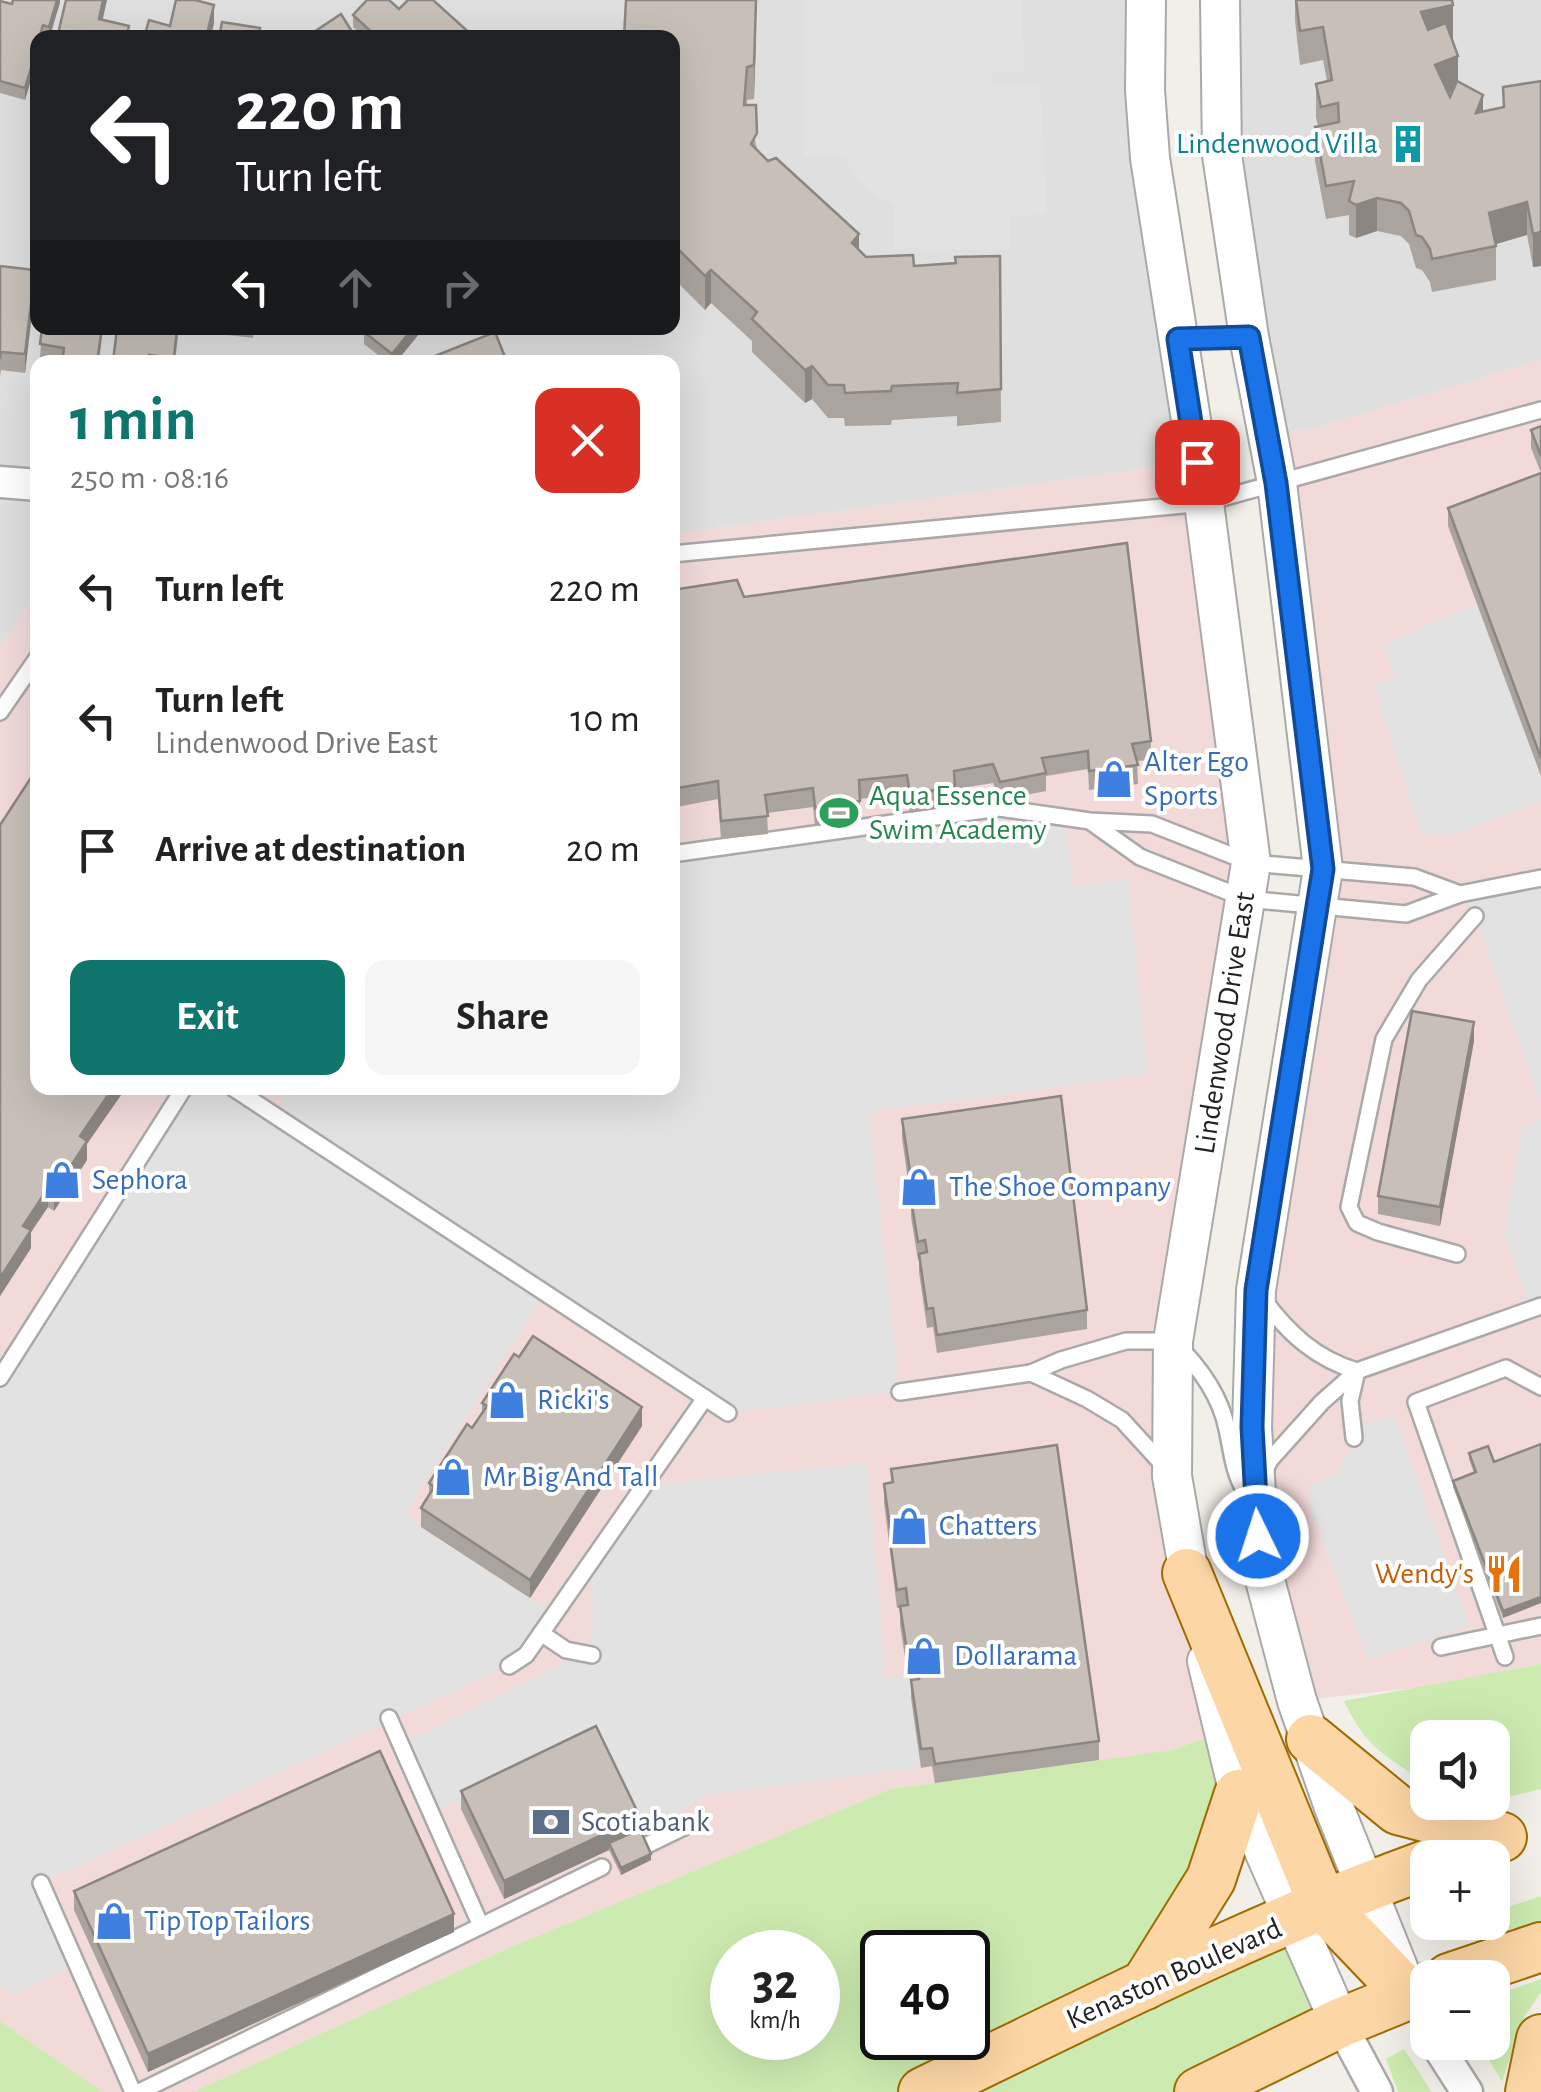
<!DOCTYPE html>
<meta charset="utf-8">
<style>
:root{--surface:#fff;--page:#f6f6f6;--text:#222;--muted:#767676;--accent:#0f766e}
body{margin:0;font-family:"Alegreya Sans",sans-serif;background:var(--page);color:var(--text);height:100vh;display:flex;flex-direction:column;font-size:38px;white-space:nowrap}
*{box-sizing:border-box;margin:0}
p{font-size:32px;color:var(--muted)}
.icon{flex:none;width:55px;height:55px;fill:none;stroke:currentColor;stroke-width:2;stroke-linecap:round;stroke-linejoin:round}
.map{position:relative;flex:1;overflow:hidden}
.drawer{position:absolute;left:30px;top:355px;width:650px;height:740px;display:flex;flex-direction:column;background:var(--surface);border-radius:20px;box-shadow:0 10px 40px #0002}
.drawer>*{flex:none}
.banner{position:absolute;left:30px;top:30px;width:650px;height:305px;border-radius:20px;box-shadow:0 10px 40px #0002;background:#202124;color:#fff;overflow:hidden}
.fabs{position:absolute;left:1410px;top:1720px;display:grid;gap:20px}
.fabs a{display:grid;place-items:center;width:100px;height:100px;border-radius:20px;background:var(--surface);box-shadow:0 10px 40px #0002;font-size:50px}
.speed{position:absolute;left:710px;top:1930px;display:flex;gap:20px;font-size:50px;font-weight:700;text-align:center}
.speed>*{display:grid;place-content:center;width:130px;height:130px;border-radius:50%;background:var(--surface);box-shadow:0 10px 40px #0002;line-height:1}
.speed small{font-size:25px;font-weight:400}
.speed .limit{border:5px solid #111;border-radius:15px;background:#fff;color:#111}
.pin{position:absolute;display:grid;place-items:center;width:85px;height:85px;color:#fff;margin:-42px;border-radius:20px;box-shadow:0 5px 15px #0006}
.me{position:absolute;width:110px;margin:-55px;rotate:356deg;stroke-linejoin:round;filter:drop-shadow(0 0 8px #0008)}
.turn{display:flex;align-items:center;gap:35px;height:210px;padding:0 40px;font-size:45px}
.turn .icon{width:130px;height:130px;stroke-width:2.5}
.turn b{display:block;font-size:70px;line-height:85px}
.lanes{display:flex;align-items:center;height:95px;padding:0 40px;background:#0003;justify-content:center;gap:50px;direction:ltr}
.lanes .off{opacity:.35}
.round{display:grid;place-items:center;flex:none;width:105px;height:105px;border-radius:20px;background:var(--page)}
.overview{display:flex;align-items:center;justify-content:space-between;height:170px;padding:0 40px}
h1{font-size:60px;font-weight:600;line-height:75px;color:var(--accent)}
.action{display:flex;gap:20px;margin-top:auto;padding:20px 40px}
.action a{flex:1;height:115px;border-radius:20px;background:var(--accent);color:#fff;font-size:40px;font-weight:600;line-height:115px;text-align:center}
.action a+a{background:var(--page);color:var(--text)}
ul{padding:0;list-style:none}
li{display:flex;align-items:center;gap:30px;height:130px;padding:0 40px}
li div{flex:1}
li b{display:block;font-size:38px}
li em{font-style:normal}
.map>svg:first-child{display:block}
.residential{fill:#e0dfdf;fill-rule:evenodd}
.commercial{fill:#f2dad9}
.grass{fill:#cdebb0;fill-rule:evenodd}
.parking{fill:#e2e2e2}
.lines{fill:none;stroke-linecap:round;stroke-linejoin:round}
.service-casing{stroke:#a9a9a9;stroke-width:20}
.minor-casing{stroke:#a9a9a9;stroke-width:35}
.tertiary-casing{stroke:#a9a9a9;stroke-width:42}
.primary-casing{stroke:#a06b00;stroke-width:52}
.service{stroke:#fff;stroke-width:15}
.minor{stroke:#fff;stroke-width:30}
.tertiary{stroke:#fff;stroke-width:38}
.primary{stroke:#fcd6a4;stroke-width:48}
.wall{fill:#aba49e}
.shaded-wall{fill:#8b8681}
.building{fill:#c7bfb8;stroke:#8b8681;stroke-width:2.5}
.route-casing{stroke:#114b97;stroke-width:25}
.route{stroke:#1a73e8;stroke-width:18}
.labels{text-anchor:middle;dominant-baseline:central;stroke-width:8;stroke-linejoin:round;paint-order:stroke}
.culture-label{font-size:30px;fill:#0d838f;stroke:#fff;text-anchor:end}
.shop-label{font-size:30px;fill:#366cbe;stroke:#fff;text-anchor:start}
.leisure-label{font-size:30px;fill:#27864d;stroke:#fff;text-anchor:start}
.street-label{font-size:30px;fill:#222;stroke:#fff}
.food-label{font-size:30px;fill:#c56008;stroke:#fff;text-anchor:end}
.service-label{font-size:30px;fill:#4e5e75;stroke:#fff;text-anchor:start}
</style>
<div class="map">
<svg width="1541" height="2092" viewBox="0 0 1541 2092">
<rect width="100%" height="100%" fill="#f2efe9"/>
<g class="residential">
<path d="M0,0H1146L1197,462L673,534L672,362H38L37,591L0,647ZM38,38H672V328H38Z"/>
<path d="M1220,0H1541V360L1319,427L1268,436Z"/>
</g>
<g class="commercial">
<path d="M1541,360V1664L1413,1688L1297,1701L1252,1427L1323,869L1268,436L1319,427Z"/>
<path d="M1197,462L1251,863L1173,1341L1222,1732L1172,1750L891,1789L511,1947L193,2092H103L0,2021V647L37,591L38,1088H672L673,534Z"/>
</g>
<g class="grass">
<path d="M1541,1664V1789L1493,1801L1492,1738H1428L1427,1798L1418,1797L1424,1781C1382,1754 1366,1747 1344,1701Z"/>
<path d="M1222,1732L1239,1794L1146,1984L1294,1920L1340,2023L1199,2092H193L511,1947L891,1789L1172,1750ZM732,1952H818V2038H732ZM882,1952H968V2038H882Z"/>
<path d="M1541,1896V1921L1522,1927L1465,1935L1461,1923L1492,1922L1493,1912Z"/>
<path d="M1541,1979V1992L1523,2019L1502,2082L1479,2043L1492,2042L1493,1996Z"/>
<path d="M0,2020V2021L103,2092H0Z"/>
<path d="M1404,2049L1432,2092H1398L1386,2059Z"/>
</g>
<g class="parking">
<path d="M804,0H1022L1024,71L991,73L992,85L1040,84L1047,214L1011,216L1009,250L895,249V206L874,195L852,175L846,157L804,155Z"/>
<path d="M1477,603L1541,776V801L1453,835L1421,834L1374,686L1396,676L1382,645Z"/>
<path d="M999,808L1065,817L1074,887L1128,879L1148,1075L869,1112L900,1392L728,1413L545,1293L406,1512L421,1527L554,1614L509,1666L42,1883L77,1964L14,1995L0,1986V1378L184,1088H233L285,1120L281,1088H672L673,854Z"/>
<path d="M1541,878V1105L1475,916L1460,894Z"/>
<path d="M1541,1119V1306L1530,1310L1504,1233L1522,1128Z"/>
<path d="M1394,1414L1469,1625L1368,1660L1310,1507V1485L1335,1475L1366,1423Z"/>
<path d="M867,1463L886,1677L916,1675L919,1697L911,1699L921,1768L707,1795L640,1835L461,1809L456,1799L431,1813L400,1745L592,1649L591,1561L645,1485Z"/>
</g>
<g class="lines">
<g class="service-casing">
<g id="service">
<path d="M1178,339L1249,337"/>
<path d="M672,554L1204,503L1541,410"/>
<path d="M0,712L38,657"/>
<path d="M1091,822L1140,857L1246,899L1406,914L1460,894L1541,878"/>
<path d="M672,854L999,808L1090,821L1152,824L1251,863L1414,877L1460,894"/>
<path d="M233,1088L728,1413"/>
<path d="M1457,1254L1378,1232L1357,1223L1349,1207L1384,1039L1419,980L1475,916"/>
<path d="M1263,1299C1288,1333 1316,1359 1357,1371"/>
<path d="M1031,1373L1087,1399L1122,1420L1165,1467"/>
<path d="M0,1378L184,1088"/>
<path d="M900,1392L1031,1373L1061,1360L1126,1341H1173C1199,1366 1220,1394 1227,1429C1232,1451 1233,1472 1245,1491"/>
<path d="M1354,1438L1350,1401L1357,1371"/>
<path d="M1264,1472L1270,1460L1322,1402L1357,1371L1541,1306"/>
<path d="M541,1633L566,1650L592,1655"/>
<path d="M1441,1647L1541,1626"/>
<path d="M1505,1657L1416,1402L1506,1368L1541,1387"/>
<path d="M509,1666L526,1655L705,1398"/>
<path d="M643,1847L688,1825"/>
<path d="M41,1883L133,2092"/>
<path d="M481,1926L602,1867"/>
<path d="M139,2092L481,1926L389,1718"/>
</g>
</g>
<g class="minor-casing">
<g id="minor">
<path d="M0,482L38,485"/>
<path d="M1340,2023L1377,2092"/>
<path d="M1435,2042L1467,2092"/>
</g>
</g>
<g class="tertiary-casing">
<g id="tertiary">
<path d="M1146,0L1145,90L1150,158L1204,503L1251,863L1173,1341L1172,1476L1193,1597"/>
<path d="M1220,0L1222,155L1249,337L1277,483L1323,869L1256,1290L1252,1427L1260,1561L1297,1701L1335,1810L1403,1980"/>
<path d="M1207,1661L1239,1794L1340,2023"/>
</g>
</g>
<g class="primary-casing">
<g id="primary">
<path d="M1187,1573L1323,1905L1409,1995"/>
<path d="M1311,1739L1398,1810L1502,1837"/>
<path d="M1449,1978L1541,1947"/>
<path d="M1145,1985L1211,1879L1239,1794"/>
<path d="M923,2092C1089,2012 1254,1927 1428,1864"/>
<path d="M1199,2092L1340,2023L1428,1987"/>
<path d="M1530,2092L1541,2039"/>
</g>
</g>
<use href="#service" class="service"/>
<use href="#minor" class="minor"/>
<use href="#tertiary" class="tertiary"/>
<use href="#primary" class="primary"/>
</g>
<g class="wall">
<path d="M60,0L50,38H38V56L25,100L0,93V1L12,4Z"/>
<path d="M1295,0H1452V39L1458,82L1483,112L1503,107V87L1541,81V266L1533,267L1527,235L1496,244V280L1432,292L1430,282L1422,270L1416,268L1409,244L1401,236L1377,231L1356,238L1349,235V215L1326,219L1315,161V127H1318L1316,117V84L1327,81L1323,60L1300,65L1295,21Z"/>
<path d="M399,9L473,38H364L353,27V15Z"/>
<path d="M756,33L754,99L747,100V105L757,149L866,257L914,266L955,263L1000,256L1001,422L957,426V416L892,420L891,425L845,426L844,418H828L812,399L805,403L752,352V341L711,303L705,310L672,277V38Z"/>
<path d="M0,266L35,288L25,373L1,370L0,377Z"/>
<path d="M42,328H103L99,362L40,357Z"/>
<path d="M117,328H179L175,362H113Z"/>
<path d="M211,328H254L253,338L211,333Z"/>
<path d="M368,328H424L396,362H387L364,344V332Z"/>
<path d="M1541,426V776L1448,526V508L1541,473L1531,448V430Z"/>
<path d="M672,590L744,597L1151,741V760L1137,761L1138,784L1089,790L1088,769L1046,776V791L1000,800L993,783L955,789V806L910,813L907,793L860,799V819L815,826L813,807L767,813L768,834L721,839L718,799L672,808Z"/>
<path d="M0,825L87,1144V1160L54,1211L48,1207L31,1232V1248L0,1296Z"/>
<path d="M1474,1041L1440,1226L1378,1214V1196Z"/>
<path d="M902,1119L1087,1310V1329L937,1353L933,1327L927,1328L919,1272V1260H918L911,1217V1202L902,1138Z"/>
<path d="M482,1403L642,1426L530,1598L421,1527V1508L429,1496V1483L472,1428L482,1413Z"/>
<path d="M1541,1444L1503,1618L1453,1487V1481L1474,1473L1469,1459V1453L1494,1462Z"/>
<path d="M891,1469L1099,1741V1760L935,1783L932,1766L921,1768L911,1698V1680L917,1679L916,1675L908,1677L900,1625V1608H897L884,1502V1484L891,1482Z"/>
<path d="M461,1791L640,1829L651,1860L621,1875L609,1850L504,1899L461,1809Z"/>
<path d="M74,1891L454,1932L148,2072L74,1910Z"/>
</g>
<g class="shaded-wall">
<path d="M57,0H60V3L49,38V27Z"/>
<path d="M103,0H107L99,37V19Z"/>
<path d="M756,0V33L754,99V65Z"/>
<path d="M214,5V23L211,38H206Z"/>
<path d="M1453,5V38L1421,46V12Z"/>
<path d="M38,44V56L25,100V88Z"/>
<path d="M1458,56V89L1435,98V65Z"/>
<path d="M1483,95V128L1476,113Z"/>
<path d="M1377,198V231L1356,238V205Z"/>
<path d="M1527,202V235L1489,246V213Z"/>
<path d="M1541,232V266L1533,267V234Z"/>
<path d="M859,234V268L852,243Z"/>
<path d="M35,270V288L25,373V354Z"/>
<path d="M711,270V303L705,310V276Z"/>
<path d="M413,328H424L396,362H392V354Z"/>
<path d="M812,366V399L805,403V370Z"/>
<path d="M1474,1022V1041L1440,1226V1207Z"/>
<path d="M113,1088H126L87,1144V1160L54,1211V1192L80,1136Z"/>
<path d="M48,1188V1207L31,1232V1248L0,1296V1278L23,1226Z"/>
<path d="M642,1407V1426L530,1598V1580Z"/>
<path d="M1541,1597V1603L1503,1618V1611Z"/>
<path d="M640,1817V1835L609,1843V1850L504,1899V1881Z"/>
<path d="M651,1854V1860L621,1875V1868Z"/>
<path d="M454,1914V1932L148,2072V2054Z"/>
</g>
<g class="building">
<path d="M13,0H57L49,27L43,25L39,38H38V44L25,88L0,81V1L12,4Z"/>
<path d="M66,0H103L99,19L129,26L126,38H57Z"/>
<path d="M176,0H195L214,5L206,38H144L149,20L170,26Z"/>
<path d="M367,0H389L399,9L408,0H433L473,36L471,38H378L353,15Z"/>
<path d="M626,0H756L754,65L747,67L744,105H756L757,133L751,144L768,161L776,158L859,234L852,243L866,257L913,255L914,266L956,263L955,257L1000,256L1001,389L957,393L958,383L892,386L891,391L845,393L844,385H828L812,366L805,370L752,319L757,312L711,270L705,276L672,243V38H624Z"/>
<path d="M1296,0H1452L1453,5L1421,12L1428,30L1446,23L1458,56L1435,65L1450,97L1457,81L1483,95L1476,113L1504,107L1503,87L1541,81V232L1533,234L1527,202L1489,213L1496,246L1432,259L1430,249L1422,237L1416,235L1409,211L1401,203L1377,198L1356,205L1349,201L1354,181L1326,186L1315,127L1339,122L1338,103L1321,107L1316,84L1332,80L1323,27L1300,31Z"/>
<path d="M341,14L356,38H309L308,36Z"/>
<path d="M222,22L260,28L259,38H219Z"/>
<path d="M0,266L35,270L25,354L1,352L0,359Z"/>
<path d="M42,328H102L97,362H62L64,348L40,344Z"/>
<path d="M117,328H177L174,358L149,355V362H113Z"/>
<path d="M368,328H413L392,354L364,332Z"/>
<path d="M495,332L507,362H420Z"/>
<path d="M1541,426V456L1531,430Z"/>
<path d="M1541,473V758L1448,508Z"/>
<path d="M1127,543L1151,741L1132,744L1138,765L1089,771L1088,751L1042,758L1046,773L1000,782L993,764L954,771L955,787L910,794L907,775L859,780L860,801L815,808L813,788L765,795L768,816L721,821L718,781L672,789V590L737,580L744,597Z"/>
<path d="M38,767V1088H113L80,1136L87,1141L54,1192L48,1188L23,1226L31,1230L0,1278V825Z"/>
<path d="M1412,1011L1474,1022L1440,1207L1378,1196Z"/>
<path d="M1061,1096L1087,1310L937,1335L933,1308L927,1309L919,1254L927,1252L925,1240L918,1242L911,1199L920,1197L918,1184L912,1185L902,1119Z"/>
<path d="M533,1336L642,1407L530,1580L421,1508L434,1487L429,1483L467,1424L472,1428L487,1406L482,1403L514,1354L519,1357Z"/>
<path d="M1541,1444V1597L1503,1611L1453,1481L1476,1472L1469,1453L1488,1446L1494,1462Z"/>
<path d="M1057,1445L1099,1741L935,1764L932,1748L921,1749L911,1680L919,1679L916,1657L908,1658L900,1606L908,1605L906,1588L897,1590L890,1541L899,1540L898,1527L890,1528L884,1484L893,1482L891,1469Z"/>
<path d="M596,1726L640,1817L504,1881L461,1791Z"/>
<path d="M380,1751L454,1914L148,2054L74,1891Z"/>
<path d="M640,1829L651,1854L621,1868L609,1843Z"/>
</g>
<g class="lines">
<g class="route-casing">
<path id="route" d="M1197,462L1178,339L1249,337L1276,483L1323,869L1256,1290L1252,1427L1258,1536"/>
</g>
<use href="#route" class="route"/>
</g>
<defs>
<g id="building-bare" transform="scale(3)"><path d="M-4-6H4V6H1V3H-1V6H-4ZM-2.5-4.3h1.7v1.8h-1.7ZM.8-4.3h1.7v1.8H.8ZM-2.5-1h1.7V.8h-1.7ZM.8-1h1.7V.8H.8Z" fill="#0f9aa8" stroke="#fff" stroke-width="2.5" paint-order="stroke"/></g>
<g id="shop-bare" transform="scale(3)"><path d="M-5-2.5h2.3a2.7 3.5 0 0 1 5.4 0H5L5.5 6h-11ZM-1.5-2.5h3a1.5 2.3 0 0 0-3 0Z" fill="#3f7fe0" stroke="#fff" stroke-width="2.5" paint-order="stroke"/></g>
<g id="stadium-bare" transform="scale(3)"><path d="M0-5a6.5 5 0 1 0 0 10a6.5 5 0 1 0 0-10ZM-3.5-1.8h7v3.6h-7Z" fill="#2e9e5b" stroke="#fff" stroke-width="2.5" paint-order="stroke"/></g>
<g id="restaurant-bare" transform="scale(3)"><path d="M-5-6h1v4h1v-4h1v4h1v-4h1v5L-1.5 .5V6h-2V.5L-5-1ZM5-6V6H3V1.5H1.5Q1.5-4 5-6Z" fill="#e8710a" stroke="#fff" stroke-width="2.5" paint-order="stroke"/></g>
<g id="bank-bare" transform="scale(3)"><path d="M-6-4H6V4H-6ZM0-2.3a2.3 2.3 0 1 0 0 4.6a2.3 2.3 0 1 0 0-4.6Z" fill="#5c6f8a" stroke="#fff" stroke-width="2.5" paint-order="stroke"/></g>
</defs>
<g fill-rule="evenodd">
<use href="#building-bare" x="1408" y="144"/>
<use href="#shop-bare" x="1114" y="779"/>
<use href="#stadium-bare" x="839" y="813"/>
<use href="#shop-bare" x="62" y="1180"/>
<use href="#shop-bare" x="919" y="1187"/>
<use href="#shop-bare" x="507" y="1400"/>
<use href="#shop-bare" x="453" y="1477"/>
<use href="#shop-bare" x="909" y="1526"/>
<use href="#restaurant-bare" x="1504" y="1574"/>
<use href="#shop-bare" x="924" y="1656"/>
<use href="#bank-bare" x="551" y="1822"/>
<use href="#shop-bare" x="114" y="1921"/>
</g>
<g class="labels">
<g class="culture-label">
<text x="1378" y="144">Lindenwood Villa</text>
</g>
<g class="shop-label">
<text x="1144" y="762">Alter Ego<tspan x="1144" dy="34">Sports</tspan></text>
<text x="92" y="1180">Sephora</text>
<text x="949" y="1187">The Shoe Company</text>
<text x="537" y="1400">Ricki's</text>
<text x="483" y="1477">Mr Big And Tall</text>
<text x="939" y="1526">Chatters</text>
<text x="954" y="1656">Dollarama</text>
<text x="144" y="1921">Tip Top Tailors</text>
</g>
<g class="leisure-label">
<text x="869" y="796">Aqua Essence<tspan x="869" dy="34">Swim Academy</tspan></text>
</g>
<g class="street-label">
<text transform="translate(1225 1023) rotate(-81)">Lindenwood Drive East</text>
<text transform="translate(1174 1974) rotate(-24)">Kenaston Boulevard</text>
</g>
<g class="food-label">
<text x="1474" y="1574">Wendy's</text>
</g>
<g class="service-label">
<text x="581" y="1822">Scotiabank</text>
</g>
</g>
</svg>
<div class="fabs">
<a><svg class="icon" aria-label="sound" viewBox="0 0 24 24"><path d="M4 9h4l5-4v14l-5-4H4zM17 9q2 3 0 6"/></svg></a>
<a>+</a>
<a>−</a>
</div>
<div class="speed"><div>32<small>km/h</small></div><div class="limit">40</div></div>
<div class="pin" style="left:1197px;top:462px;background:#d93025"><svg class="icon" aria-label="arrive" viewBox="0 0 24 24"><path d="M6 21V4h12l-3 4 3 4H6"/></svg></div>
<svg class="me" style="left:1258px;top:1536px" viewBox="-20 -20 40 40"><circle r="17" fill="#1a73e8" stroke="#fff" stroke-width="3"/><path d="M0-11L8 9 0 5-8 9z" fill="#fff"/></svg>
<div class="banner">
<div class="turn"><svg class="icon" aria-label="left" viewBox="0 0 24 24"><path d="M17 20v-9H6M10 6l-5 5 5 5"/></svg><div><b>220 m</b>Turn left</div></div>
<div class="lanes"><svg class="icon" aria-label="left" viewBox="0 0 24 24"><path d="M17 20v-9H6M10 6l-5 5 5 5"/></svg><svg class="icon off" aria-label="ahead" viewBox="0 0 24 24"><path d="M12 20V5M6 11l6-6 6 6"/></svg><svg class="icon off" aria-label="right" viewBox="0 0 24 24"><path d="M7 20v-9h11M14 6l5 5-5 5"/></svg></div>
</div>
<section class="drawer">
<div class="overview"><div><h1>1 min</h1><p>250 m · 08:16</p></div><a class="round" style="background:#d93025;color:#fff"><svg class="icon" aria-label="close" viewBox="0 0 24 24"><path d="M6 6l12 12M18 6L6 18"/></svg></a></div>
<ul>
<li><svg class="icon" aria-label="left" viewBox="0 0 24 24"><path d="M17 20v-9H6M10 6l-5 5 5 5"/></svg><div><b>Turn left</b></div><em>220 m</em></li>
<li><svg class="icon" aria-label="left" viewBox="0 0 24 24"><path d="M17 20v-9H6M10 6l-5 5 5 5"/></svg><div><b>Turn left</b><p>Lindenwood Drive East</p></div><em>10 m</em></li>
<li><svg class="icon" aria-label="arrive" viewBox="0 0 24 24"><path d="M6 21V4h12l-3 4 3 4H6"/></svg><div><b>Arrive at destination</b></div><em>20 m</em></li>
</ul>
<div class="action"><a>Exit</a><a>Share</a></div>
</section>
</div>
